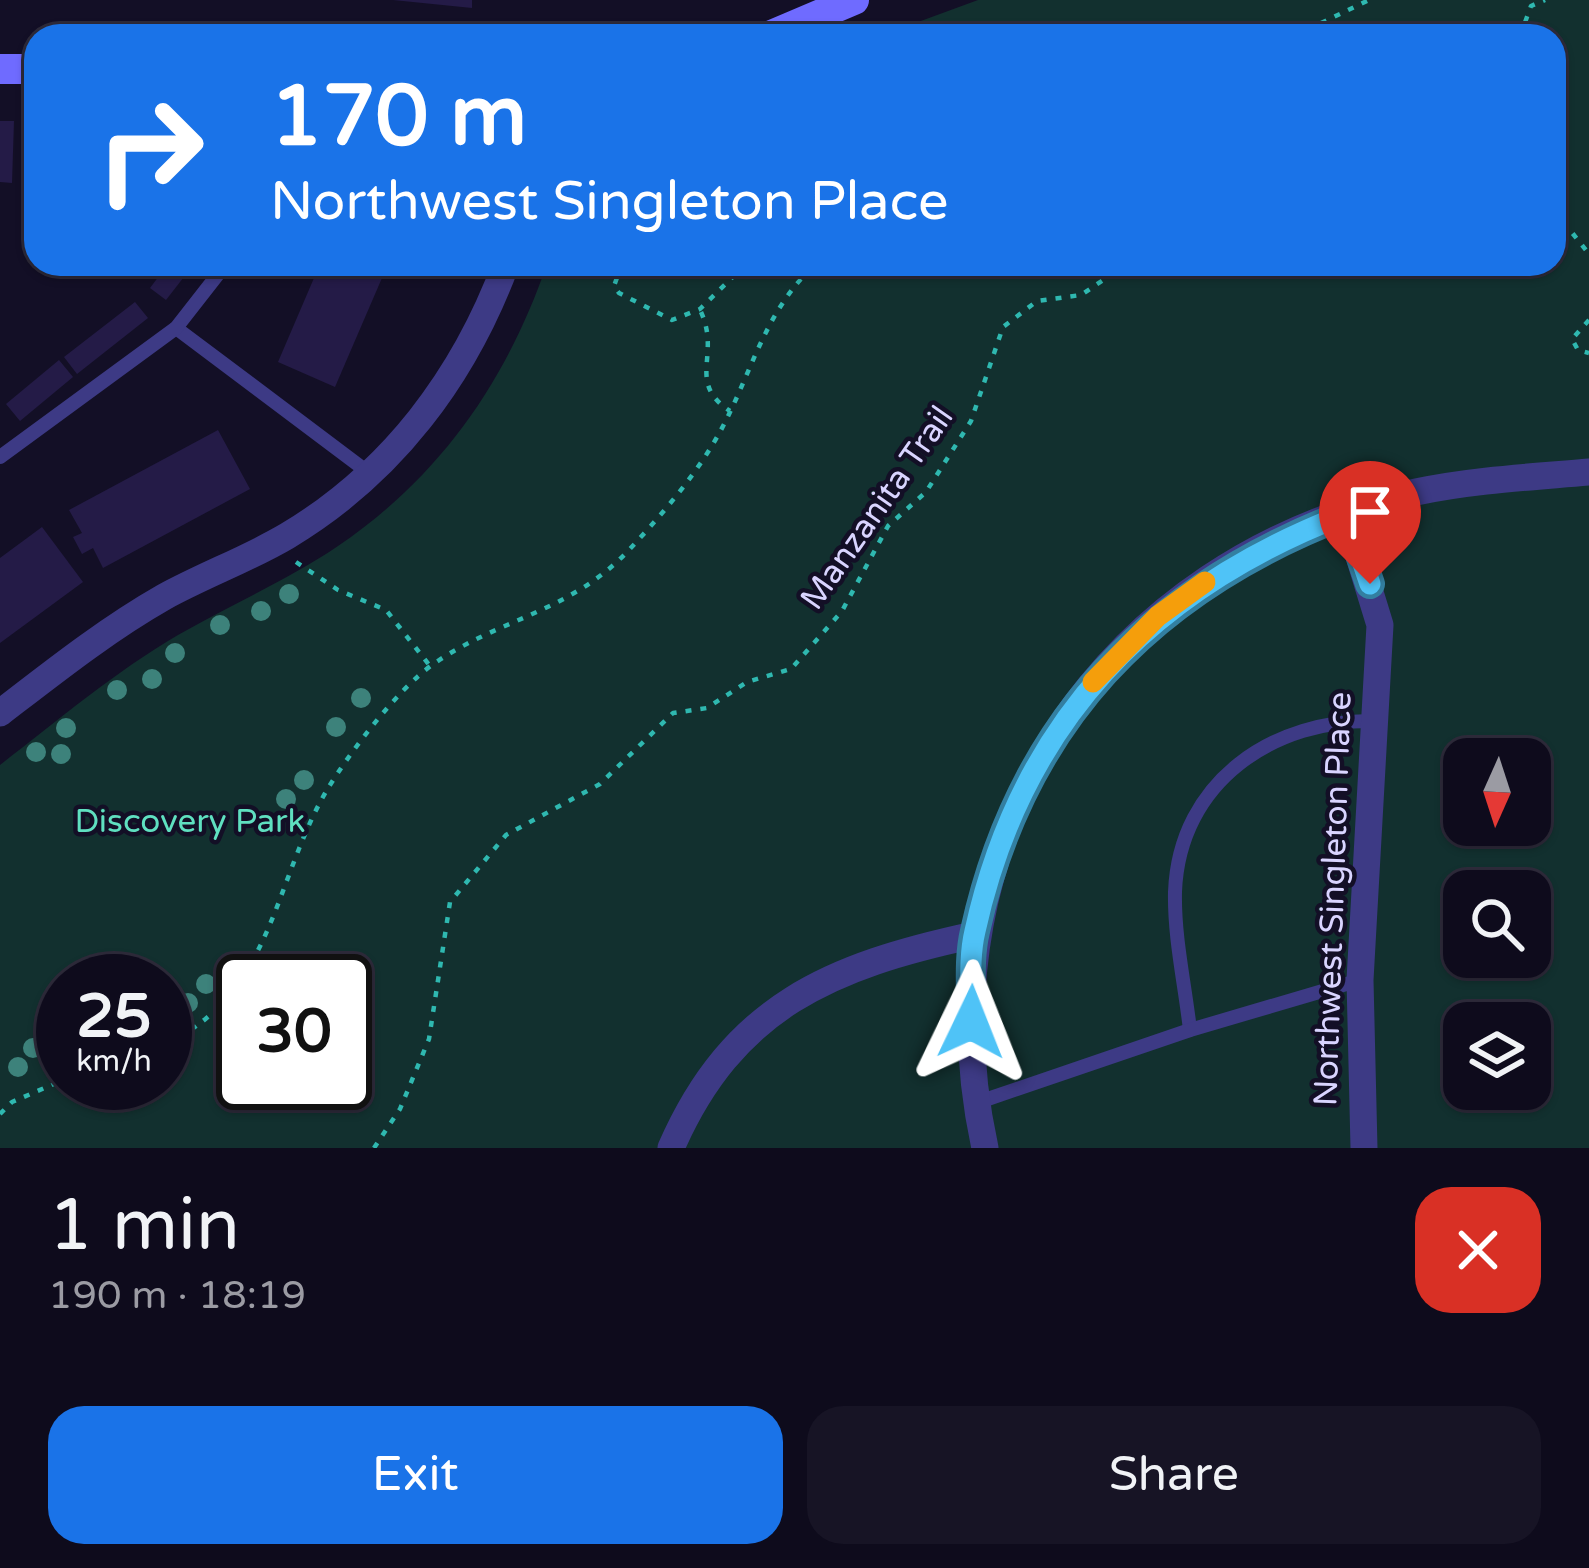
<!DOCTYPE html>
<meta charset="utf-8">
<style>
:root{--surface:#0e0b1c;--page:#171425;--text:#f1f3f6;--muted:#9b9ba3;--line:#2e2b3b;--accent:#1a73e8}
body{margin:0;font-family:"Varela Round",sans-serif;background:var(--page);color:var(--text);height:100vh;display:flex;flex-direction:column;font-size:45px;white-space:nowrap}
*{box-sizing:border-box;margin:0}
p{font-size:39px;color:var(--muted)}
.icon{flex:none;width:66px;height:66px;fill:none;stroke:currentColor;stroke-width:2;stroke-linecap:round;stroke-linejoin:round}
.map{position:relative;height:1148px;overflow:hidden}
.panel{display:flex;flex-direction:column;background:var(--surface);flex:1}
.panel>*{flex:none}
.top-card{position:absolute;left:24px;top:24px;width:1542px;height:252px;border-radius:36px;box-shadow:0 3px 9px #0004,0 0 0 3px var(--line);background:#1a73e8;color:#fff;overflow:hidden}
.needle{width:78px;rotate:183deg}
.fabs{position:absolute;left:1443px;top:738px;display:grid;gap:24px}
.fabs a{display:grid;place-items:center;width:108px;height:108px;border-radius:24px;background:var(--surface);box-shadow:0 3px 9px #0004,0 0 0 3px var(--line);font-size:60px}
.speed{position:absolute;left:36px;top:954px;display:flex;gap:24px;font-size:60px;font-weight:700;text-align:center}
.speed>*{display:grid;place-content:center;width:156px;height:156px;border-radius:50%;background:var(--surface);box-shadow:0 3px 9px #0004,0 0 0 3px var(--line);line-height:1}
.speed small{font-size:30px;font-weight:400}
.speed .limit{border:6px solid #111;border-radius:18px;background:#fff;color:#111}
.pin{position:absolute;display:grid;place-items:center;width:102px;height:102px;color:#fff;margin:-123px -51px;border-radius:50% 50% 50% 0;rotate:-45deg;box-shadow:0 0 12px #0007}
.pin .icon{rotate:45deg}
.me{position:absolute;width:132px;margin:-66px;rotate:2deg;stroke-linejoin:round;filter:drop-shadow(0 0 9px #0008)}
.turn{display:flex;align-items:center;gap:42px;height:252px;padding:0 48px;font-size:54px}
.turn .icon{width:156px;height:156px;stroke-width:2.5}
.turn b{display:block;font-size:84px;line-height:102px}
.round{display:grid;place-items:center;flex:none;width:126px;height:126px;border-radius:36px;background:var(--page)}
.summary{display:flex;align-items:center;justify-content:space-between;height:204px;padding:0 48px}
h1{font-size:72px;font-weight:600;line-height:90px}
.primary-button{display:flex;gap:24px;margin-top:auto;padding:24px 48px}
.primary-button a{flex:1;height:138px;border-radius:36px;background:var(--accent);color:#fff;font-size:48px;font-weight:600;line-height:138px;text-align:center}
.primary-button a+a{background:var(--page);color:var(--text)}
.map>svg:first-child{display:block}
.green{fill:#12302f;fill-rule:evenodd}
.building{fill:#241b47}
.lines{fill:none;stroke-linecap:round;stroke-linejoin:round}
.path{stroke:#2fb8b0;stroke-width:4.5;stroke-dasharray:6 9;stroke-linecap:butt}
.lane{stroke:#3d3a85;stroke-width:14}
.street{stroke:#3d3a85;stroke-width:27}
.secondary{stroke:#6f6bff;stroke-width:30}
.tree{fill:#3d827b}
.route-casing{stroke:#337fa1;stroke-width:30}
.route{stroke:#4fc3f7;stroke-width:21}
.slow{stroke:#f59e0b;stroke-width:21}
.labels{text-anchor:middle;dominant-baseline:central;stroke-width:9;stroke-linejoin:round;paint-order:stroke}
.street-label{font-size:33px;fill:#d9d4ff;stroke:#130f26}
.park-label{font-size:33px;fill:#5fe0c0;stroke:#130f26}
</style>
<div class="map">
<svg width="1589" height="1148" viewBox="0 0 1589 1148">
<rect width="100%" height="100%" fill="#130f26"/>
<path class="green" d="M978,0H1589V1148H0V765C58,720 115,672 178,635C230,605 288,580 338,546C441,476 507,380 547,264H1554V36H880ZM1464,759H1530V825H1464ZM1464,891H1530V957H1464ZM63,981H165V1083H63ZM243,981H345V1083H243ZM1464,1023H1530V1089H1464Z"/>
<g class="building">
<path d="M393,0H472V8Z"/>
<path d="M0,121H14L12,183L0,182Z"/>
<path d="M168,264H194L166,300L150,288Z"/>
<path d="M320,264H388L335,387L278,362Z"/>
<path d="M135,302L148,318L77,374L64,357Z"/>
<path d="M59,360L73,377L20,421L6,404Z"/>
<path d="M218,430L250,489L103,568L93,548L82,554L73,537L82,533L69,510Z"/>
<path d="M42,527L83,582L0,643V558Z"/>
</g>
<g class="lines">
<g class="path">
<path d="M1294,36L1369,0"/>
<path d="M1520,36L1531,6L1545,0"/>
<path d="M1554,210L1589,254"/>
<path d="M622,264L614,286L619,293L672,320L700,309L746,264"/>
<path d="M701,312C721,356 686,382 730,411"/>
<path d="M1589,320L1572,339L1578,350L1589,353"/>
<path d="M296,562L338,590L386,610L430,666"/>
<path d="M165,1044C273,995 274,879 327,790C349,753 398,689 432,665C497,619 569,613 628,551C658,519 690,482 713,444C750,383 761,313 816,264"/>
<path d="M0,1114L12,1102L63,1080"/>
<path d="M374,1148L400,1109L429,1039L450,902L506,835L600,784L673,713L707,708L747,682L791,669L842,611L888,526L926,492L971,421L1003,327L1037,301L1081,295L1127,264"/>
</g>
<g class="lane">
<path d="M176,328L369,473"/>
<path d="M0,457L176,328L226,264"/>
<path d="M1190,1030C1185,985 1174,937 1175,892C1179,781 1275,718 1377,721"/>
<path d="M976,1103L1190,1030L1360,980"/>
</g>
<g class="street">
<path d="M1346,514L1380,625L1360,980L1364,1148"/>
<path d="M0,713C52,673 106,630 164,597C204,575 248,559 287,536C392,473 464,377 506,264"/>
<path d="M671,1148C733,1006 831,966 974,935"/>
<path d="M985,1148C917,838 1107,557 1416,492C1473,480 1532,477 1589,472"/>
</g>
<g class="secondary">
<path d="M769,36L854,0"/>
<path d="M0,69H36"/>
</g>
</g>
<g class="tree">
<circle cx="289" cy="594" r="10"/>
<circle cx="261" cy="611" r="10"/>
<circle cx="220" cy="625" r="10"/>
<circle cx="175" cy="653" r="10"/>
<circle cx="152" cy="679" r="10"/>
<circle cx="117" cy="690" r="10"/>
<circle cx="361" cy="698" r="10"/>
<circle cx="336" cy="727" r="10"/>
<circle cx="66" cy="728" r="10"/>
<circle cx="36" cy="752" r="10"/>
<circle cx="61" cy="754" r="10"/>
<circle cx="304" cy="780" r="10"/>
<circle cx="286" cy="799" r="10"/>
<circle cx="206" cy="984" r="10"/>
<circle cx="188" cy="1003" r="10"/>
<circle cx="33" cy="1048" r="10"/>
<circle cx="18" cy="1067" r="10"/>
</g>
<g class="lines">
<g class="route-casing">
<path id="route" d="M971,1022C972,993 968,960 975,931C1021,722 1150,589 1346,514L1370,584"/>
</g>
<use href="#route" class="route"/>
<path class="slow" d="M1093,682L1158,616L1205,582"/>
</g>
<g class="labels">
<g class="street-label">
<text transform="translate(877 508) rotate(-55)">Manzanita Trail</text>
<text transform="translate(1333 899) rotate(-88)">Northwest Singleton Place</text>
</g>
<g class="park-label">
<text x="190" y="821">Discovery Park</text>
</g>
</g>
</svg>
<div class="fabs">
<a><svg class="needle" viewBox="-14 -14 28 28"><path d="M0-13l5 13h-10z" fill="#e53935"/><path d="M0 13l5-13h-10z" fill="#9b9ba3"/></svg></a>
<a><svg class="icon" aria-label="search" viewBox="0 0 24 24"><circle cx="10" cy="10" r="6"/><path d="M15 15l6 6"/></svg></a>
<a><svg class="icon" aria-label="layers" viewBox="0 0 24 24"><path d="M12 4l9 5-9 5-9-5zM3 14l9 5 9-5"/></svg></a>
</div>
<div class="speed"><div>25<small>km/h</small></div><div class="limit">30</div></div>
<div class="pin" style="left:1370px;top:584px;background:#d93025"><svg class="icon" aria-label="arrive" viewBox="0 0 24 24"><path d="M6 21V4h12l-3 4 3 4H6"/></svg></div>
<svg class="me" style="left:971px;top:1022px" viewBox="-20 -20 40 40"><path d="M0-17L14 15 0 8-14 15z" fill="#4fc3f7" stroke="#fff" stroke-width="4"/></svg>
<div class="top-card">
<div class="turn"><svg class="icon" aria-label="right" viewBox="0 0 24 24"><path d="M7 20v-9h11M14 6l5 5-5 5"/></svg><div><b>170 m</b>Northwest Singleton Place</div></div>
</div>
</div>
<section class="panel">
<div class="summary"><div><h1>1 min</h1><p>190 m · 18:19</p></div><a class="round" style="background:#d93025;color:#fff"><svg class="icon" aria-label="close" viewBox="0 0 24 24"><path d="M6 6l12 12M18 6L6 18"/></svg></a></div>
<div class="primary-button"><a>Exit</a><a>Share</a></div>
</section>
